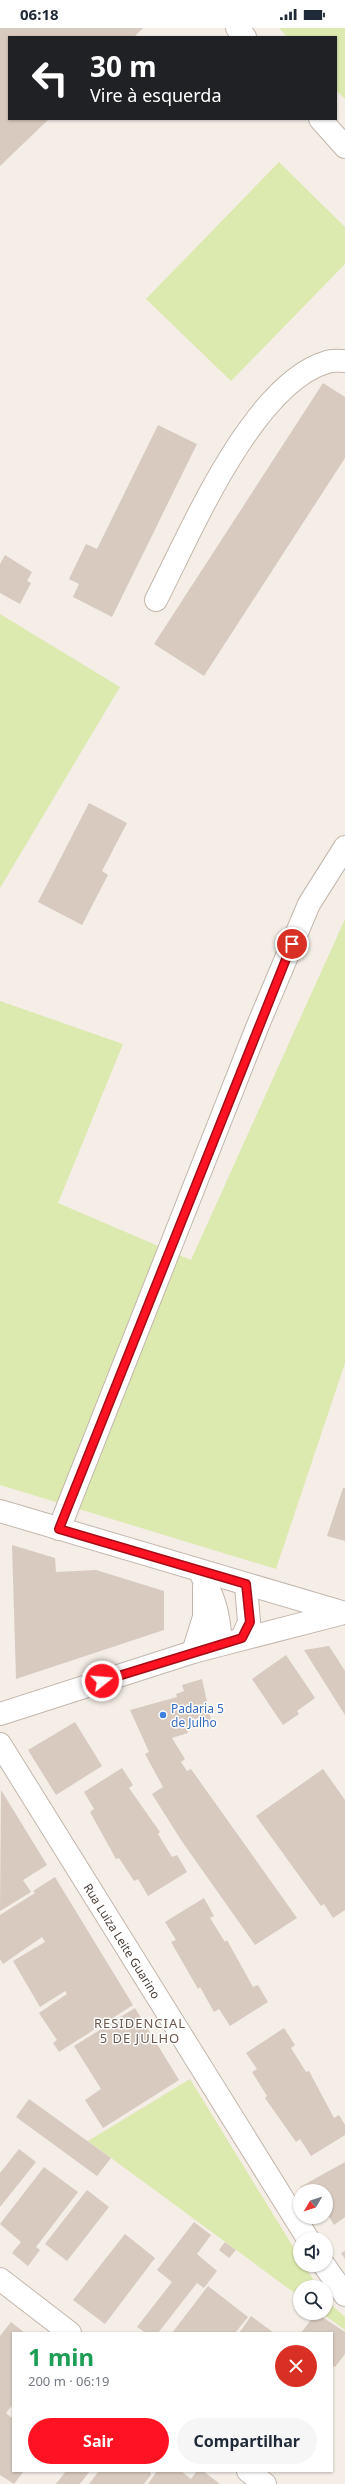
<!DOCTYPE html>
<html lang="pt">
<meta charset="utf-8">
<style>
:root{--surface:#fff;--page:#f6f6f7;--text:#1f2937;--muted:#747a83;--accent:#ff1322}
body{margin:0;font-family:"Noto Sans",sans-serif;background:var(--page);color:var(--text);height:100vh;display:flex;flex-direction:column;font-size:15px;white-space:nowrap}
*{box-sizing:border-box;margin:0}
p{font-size:13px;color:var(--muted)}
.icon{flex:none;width:22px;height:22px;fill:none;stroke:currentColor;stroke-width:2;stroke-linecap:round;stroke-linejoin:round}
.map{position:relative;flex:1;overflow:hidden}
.drawer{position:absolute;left:12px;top:2304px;width:321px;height:140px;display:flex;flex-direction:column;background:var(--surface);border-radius:0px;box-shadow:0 1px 3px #0004}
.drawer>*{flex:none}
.hud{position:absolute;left:8px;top:8px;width:329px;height:84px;border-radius:0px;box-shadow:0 1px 3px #0004;background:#202124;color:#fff;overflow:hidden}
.needle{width:26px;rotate:231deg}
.controls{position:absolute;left:293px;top:2156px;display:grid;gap:8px}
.controls a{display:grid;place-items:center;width:40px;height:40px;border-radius:50%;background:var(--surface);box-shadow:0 1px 3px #0004;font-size:20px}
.pin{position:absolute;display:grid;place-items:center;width:34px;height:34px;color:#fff;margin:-17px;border:2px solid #fff;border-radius:50%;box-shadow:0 1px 4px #0007}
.me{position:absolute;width:44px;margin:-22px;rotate:73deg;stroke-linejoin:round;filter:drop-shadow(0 0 3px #0008)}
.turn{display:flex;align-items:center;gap:14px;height:84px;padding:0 16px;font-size:18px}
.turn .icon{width:52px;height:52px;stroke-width:2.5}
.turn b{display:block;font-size:28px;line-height:34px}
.round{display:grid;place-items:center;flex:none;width:42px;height:42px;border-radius:21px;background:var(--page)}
.summary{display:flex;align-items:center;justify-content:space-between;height:68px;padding:0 16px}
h1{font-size:24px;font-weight:700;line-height:30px;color:#1e9e55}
.cta{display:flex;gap:8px;margin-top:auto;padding:8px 16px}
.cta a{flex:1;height:46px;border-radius:24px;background:var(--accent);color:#fff;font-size:16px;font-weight:700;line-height:46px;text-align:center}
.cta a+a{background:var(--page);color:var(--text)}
.status{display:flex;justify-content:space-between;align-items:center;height:28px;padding:0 20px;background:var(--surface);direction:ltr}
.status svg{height:11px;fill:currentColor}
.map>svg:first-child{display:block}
.green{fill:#dce9af}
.building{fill:#d9cabf}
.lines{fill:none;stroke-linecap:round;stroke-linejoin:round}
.minor-casing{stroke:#c3b6ad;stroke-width:24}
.minor{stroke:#fff;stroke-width:22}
.route-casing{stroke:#a60c16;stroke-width:10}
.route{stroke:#ff1322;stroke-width:7}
.shop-dot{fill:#3f7fe0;stroke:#fff;stroke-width:1.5}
.labels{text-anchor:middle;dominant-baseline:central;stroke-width:3;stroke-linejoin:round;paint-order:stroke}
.shop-label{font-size:12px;fill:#366cbe;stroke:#fff;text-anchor:start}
.street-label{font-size:12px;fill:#483d36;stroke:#fff}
.neighbourhood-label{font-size:13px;letter-spacing:1px;fill:#6b584d;stroke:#fff}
</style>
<div class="status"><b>06:18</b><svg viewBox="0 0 49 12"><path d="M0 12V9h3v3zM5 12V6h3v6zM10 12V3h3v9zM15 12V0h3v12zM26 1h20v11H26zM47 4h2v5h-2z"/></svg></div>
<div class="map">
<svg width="345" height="2456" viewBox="0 0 345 2456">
<rect width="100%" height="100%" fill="#f4eee7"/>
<g class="green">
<path d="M279,0H345V71L336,62V9H287Z"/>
<path d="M279,134L345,199V236L231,353L146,271Z"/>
<path d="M0,586L120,659L0,860Z"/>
<path d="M345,891V1335L276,1541L0,1457V973L123,1016L58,1175L191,1232Z"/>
<path d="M190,2051L300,2230V2237H304L318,2259H300V2269L88,2113Z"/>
<path d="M326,2272L345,2289V2302L322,2285H326Z"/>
</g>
<g class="building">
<path d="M0,0H143L134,9H9V91H49L0,138Z"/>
<path d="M323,355L345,369V430L204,648L154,616Z"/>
<path d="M158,397L197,416L112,589L73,569L79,556L69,551L86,516L97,521Z"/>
<path d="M5,527L32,544L27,553L31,555L20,576L0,565V536Z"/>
<path d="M89,775L127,795L102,843L108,847L82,897L38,874Z"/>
<path d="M343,1460H345V1513L327,1508Z"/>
<path d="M12,1517L55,1530L56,1544L96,1542L164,1563V1602L16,1651Z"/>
<path d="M329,1618L345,1643V1687L304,1622Z"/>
<path d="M286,1627L315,1670L297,1683L299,1686L283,1697L252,1651Z"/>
<path d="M202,1651L211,1692L187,1701L188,1705L172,1710L185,1731L181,1734L187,1743L191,1741L297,1890L255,1917L181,1812L152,1766L163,1759L145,1726L149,1724L130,1682L177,1669L176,1666L184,1663L182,1657Z"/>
<path d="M75,1694L102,1738L56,1767L28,1722Z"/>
<path d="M122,1740L133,1757L129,1760L160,1804L158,1806L172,1829L177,1827L187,1844L148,1868L138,1851L134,1853L119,1830L116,1831L90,1784L94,1781L84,1764Z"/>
<path d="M323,1741L345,1772V1882L333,1890L324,1876L321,1878L256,1788Z"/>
<path d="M1,1762L47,1837L23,1852L31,1864L0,1883Z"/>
<path d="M55,1849L133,1977L59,2024L53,2015L57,2012L39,1985L67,1966L65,1963L40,1979L13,1933L45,1914L42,1909L3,1936L0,1931V1887L35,1865L33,1863Z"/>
<path d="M204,1870L214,1888L210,1890L225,1914L227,1912L253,1959L258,1957L268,1974L230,1998L219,1981L214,1984L200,1959L198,1961L171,1914L176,1912L165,1894Z"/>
<path d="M135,1980L179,2052L103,2100L85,2072L101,2061L74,2018Z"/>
<path d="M284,2000L295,2017L291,2020L306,2044L309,2043L334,2090L339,2087L345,2097V2107L311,2128L300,2111L296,2114L265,2070L267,2068L252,2044L257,2041L246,2025Z"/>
<path d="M29,2071L111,2130L97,2148L16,2089Z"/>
<path d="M19,2121L36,2134L0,2179V2145Z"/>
<path d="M345,2134V2189L334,2197L326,2184V2163H303L300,2159Z"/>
<path d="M44,2139L78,2164L36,2219L40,2222L28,2238L12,2225L21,2214L0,2196Z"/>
<path d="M87,2162L109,2179L67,2233L45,2216Z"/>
<path d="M194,2194L211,2207L197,2226L217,2243L204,2260L197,2255L158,2305H146L137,2299L172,2254L157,2242Z"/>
<path d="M125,2206L155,2230L105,2296L73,2272Z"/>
<path d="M225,2214L236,2222L229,2230L219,2222Z"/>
<path d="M345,2223V2231L341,2225Z"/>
<path d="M208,2258L248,2289L235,2305H172Z"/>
<path d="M316,2285L345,2304V2326L335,2339L332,2337V2305H301Z"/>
<path d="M251,2288L274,2305H239Z"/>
<path d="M11,2294L25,2305H13V2376L6,2385L13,2391V2443H24L14,2456L0,2447V2308Z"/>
<path d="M66,2443H90L80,2456H56Z"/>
<path d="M99,2443H150L151,2447L144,2456H89Z"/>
<path d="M157,2443H181L191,2451L197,2443H203L220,2456H148Z"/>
</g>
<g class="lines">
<g class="minor-casing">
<g id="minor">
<path d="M237,0L245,9"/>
<path d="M320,91L345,119"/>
<path d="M156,572C190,506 252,356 327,334C332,332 339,333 345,333"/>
<path d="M0,1483L345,1585"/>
<path d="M59,1501L258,997L309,876L345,819"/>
<path d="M199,1543C215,1569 219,1586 221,1616"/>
<path d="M242,1610L249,1594L246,1557"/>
<path d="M193,1624L204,1589V1559"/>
<path d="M0,1686L193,1624L340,1586"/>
<path d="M0,1716L308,2211"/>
<path d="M324,2237L345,2267"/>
<path d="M0,2251L70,2305"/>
<path d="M248,2443L265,2456"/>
</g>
</g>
<use href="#minor" class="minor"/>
</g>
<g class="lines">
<g class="route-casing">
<path id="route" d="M102,1653L242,1610L250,1594L246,1556L59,1501L292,916"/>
</g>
<use href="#route" class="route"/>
</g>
<circle class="shop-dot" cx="163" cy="1687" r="4"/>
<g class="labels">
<g class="shop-label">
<text x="171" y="1680">Padaria 5<tspan x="171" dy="14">de Julho</tspan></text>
</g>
<g class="street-label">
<text transform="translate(122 1913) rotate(58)">Rua Luiza Leite Guarino</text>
</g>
<g class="neighbourhood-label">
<text x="140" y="1995">RESIDENCIAL<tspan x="140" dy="15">5 DE JULHO</tspan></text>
</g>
</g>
</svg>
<div class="controls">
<a><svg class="needle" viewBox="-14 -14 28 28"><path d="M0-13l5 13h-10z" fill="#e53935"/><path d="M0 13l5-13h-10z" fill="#747a83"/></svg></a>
<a><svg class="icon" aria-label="sound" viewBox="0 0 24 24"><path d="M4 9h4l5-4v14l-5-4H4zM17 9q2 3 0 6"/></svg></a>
<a><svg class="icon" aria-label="search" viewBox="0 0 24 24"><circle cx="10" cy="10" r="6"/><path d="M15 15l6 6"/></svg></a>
</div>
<div class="pin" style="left:292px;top:916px;background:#d93025"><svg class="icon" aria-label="arrive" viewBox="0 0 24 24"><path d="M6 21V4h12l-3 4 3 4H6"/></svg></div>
<svg class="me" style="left:102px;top:1653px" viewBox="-20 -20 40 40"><circle r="17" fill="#ff1322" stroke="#fff" stroke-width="3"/><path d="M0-11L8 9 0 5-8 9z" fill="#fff"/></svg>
<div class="hud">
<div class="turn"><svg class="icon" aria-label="left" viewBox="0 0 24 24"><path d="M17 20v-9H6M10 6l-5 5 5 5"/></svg><div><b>30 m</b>Vire à esquerda</div></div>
</div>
<section class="drawer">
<div class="summary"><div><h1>1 min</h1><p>200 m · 06:19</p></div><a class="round" style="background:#d93025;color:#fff"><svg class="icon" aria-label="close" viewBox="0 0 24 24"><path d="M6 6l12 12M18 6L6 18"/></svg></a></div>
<div class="cta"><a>Sair</a><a>Compartilhar</a></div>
</section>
</div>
